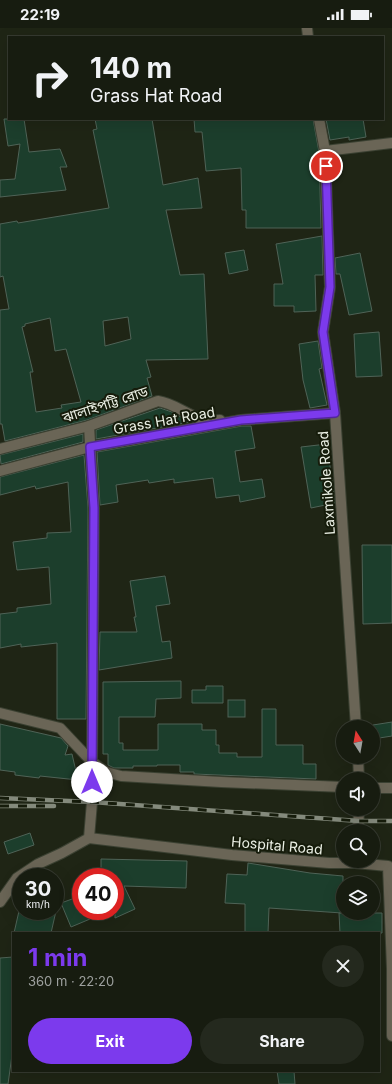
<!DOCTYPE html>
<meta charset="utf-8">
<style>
:root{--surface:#171c10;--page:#24291e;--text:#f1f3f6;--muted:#9ea19f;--line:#363a30;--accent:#7c3aed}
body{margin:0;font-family:Inter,"Noto Sans Bengali",sans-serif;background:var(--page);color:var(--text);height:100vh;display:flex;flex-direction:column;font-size:15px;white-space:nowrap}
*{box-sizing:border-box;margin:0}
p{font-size:13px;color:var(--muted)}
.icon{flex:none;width:22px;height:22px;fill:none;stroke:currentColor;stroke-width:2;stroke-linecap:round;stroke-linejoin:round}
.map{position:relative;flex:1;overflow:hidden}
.drawer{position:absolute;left:12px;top:904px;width:368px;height:140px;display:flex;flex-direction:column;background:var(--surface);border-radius:0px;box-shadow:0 4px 16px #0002,0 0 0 1px var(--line)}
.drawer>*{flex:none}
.banner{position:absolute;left:8px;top:8px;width:376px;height:84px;border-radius:0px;box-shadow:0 4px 16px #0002,0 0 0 1px var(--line);background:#171c10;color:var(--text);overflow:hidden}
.needle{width:26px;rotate:349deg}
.controls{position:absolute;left:336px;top:692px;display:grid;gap:8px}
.controls a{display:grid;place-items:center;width:44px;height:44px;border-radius:50%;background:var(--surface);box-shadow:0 4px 16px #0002,0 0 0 1px var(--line);font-size:20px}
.speed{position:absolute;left:12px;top:840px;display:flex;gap:8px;font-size:20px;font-weight:700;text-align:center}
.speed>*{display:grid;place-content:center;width:52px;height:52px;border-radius:50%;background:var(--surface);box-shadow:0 4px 16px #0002,0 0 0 1px var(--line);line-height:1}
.speed small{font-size:10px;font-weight:400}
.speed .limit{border:6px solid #d22;background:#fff;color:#111}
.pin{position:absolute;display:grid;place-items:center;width:34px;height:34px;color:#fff;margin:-17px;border:2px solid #fff;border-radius:50%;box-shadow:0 1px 4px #0007}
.me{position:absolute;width:44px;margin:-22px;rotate:0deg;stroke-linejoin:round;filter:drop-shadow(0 0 3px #0008)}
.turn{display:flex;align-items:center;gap:14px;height:84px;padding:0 16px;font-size:18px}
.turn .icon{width:52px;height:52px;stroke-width:2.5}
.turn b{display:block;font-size:28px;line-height:34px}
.round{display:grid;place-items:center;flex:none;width:42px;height:42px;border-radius:21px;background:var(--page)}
.overview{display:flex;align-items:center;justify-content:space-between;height:68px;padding:0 16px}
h1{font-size:24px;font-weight:700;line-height:30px;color:var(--accent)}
.cta{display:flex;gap:8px;margin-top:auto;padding:8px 16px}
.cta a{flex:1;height:46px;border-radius:24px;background:var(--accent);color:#fff;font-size:16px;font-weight:700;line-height:46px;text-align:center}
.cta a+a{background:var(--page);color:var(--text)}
.status{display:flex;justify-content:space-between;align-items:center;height:28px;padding:0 20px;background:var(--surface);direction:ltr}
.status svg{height:11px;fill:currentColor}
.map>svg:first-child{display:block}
.building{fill:#1c3e2c;stroke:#4f6357;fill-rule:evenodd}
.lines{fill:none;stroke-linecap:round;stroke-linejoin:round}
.minor-casing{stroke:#3b4132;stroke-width:12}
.tertiary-casing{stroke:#3b4132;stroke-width:12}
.minor{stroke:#6a6556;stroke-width:10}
.tertiary{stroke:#6a6556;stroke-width:10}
.rail-casing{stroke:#848a7c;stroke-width:4.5}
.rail{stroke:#161c0b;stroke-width:3;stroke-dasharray:9;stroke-linecap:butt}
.route-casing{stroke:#51269a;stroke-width:10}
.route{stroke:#7c3aed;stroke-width:7}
.labels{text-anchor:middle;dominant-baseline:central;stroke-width:4;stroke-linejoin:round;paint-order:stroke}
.street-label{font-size:14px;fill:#eaefe4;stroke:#161c0b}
</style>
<div class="status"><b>22:19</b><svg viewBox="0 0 49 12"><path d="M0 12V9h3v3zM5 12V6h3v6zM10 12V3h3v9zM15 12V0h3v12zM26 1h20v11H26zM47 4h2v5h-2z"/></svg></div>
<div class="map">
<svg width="392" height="1056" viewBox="0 0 392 1056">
<rect width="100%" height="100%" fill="#1f2515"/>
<g class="building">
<path d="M4,91H24L29,124L60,121L67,139H60L66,162L0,169V152L15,151L20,116L8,118Z"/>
<path d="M95,91H152L163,157L198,150L202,180L166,182L180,247L204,246L208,331L146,332L151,349L147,350L152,368L87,392L5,413L2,396H0V282L9,281L3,248L0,249V196L17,193L18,195L109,180L93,102L97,101ZM128,289L131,311L105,318L103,293ZM50,290L55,323L66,321L81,374L61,377L62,380L36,384L30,344H33L22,299L25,298V296Z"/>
<path d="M194,91H313L319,124L321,200H246V182H242L241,140L206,143L202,104H195Z"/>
<path d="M326,91H363L366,109L349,112V109L330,112Z"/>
<path d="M322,208L323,247H315L316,283L294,284V278H274V256H283L276,216Z"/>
<path d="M244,222L248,242L229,246L225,225Z"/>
<path d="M360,225L372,283L349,287L340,246H336L335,230Z"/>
<path d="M379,304L382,348L356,349L354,306Z"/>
<path d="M318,313L322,340L319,341L327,377L310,380L303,352L299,316Z"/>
<path d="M160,380L172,384L190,394L96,411V402Z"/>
<path d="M242,398H251L255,420L235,423L240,454L262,451L265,469L240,474L239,467L216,470L213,450L174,455V451L149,455L148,452L116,457L118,474L100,477L97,424Z"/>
<path d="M83,406V414L1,436L0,427Z"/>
<path d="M327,416L335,475L311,480L301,419Z"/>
<path d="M84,427L88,480L86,691H57V615L21,619V616L0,620V586L17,584V580L51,576L49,539L17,542L13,514L47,510V505L71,504L68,454L36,461L35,458L0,467V449Z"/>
<path d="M362,517H392V595L363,596Z"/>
<path d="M165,548L170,576L156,578L162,614L170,613L172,630L99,642L100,604H137L134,589H136L130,553Z"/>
<path d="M181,653V670L156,671L155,689H119V715H123V722H158V696H202V702H216V717H219V725H237V729H262V681H276V717H303V736H316V751L194,746V744H180V737H157V738H133V740H114L108,737V726H103V654Z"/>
<path d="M206,658H223V675H192V662H206Z"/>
<rect x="228" y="672" width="17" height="17"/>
<path d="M392,694V708L373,711V697Z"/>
<path d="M0,696L61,710L68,718L65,727L72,726L78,752L40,748L39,750L15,747V744L0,742Z"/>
<path d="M30,805L34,817L8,826L4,814Z"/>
<path d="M101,831L187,833L186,860L124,858L135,881L115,890V849H101Z"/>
<path d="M248,835L310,845L343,848V885H382V905H340L339,885H342L269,880L268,905H245V876L225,875L227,846L247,847Z"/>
<path d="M75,870L81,883H109L71,899L61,875Z"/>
<path d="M19,883H56L51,905H14Z"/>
<path d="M13,929V1020L8,1056H0V930Z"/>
<path d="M277,1043H294L295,1056H279Z"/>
</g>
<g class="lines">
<g class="minor-casing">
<g id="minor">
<path d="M307,0L308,9"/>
<path d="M319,91L325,123L330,259L323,304L335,385L356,699"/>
<path d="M325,123L392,115"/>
<path d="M89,398L94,480L92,734L106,744L121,748L221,754L343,759"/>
<path d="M0,421L89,398L158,373C173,375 186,386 201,391C207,393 214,392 220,392"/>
<path d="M0,443L90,419L241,392L335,385"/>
<path d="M358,729L359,751"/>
<path d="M373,760H392"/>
<path d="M358,803L359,781"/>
<path d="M89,810L232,827L329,835H355L388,838L392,941V1008"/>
</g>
</g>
<g class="tertiary-casing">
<path id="tertiary" d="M0,685L60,700L92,734V774L89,810L62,825L38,836L17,850L0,874"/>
</g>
<use href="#minor" class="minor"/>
<use href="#tertiary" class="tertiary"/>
<g class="rail-casing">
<g id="rail">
<path d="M0,770L92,774L359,793H392"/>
<path d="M0,778H54"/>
</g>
</g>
<use href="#rail" class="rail"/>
</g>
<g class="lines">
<g class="route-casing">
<path id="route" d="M92,754L94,480L90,419L241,392L335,385L323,304L330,259L326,138"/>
</g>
<use href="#route" class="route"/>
</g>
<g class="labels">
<g class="street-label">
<text transform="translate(105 376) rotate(-18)">ঝালাইপট্টি রোড</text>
<text transform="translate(164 392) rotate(-10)">Grass Hat Road</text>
<text transform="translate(326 455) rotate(-94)">Laxmikole Road</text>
<text transform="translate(277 817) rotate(5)">Hospital Road</text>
</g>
</g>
</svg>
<div class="controls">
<a><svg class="needle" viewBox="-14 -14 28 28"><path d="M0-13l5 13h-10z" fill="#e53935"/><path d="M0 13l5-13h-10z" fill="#9ea19f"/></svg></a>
<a><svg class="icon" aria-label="sound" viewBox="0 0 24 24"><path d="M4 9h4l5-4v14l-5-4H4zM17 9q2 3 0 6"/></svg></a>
<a><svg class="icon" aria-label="search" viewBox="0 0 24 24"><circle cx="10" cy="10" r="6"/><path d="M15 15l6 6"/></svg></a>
<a><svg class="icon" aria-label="layers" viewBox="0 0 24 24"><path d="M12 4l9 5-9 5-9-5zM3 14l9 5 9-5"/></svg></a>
</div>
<div class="speed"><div>30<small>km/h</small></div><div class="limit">40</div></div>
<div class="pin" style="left:326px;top:138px;background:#d93025"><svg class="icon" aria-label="arrive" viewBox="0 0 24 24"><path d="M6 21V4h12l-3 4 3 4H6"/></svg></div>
<svg class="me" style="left:92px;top:754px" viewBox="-20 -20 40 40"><circle r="19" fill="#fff"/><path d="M0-13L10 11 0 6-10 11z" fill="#7c3aed"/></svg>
<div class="banner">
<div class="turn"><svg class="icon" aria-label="right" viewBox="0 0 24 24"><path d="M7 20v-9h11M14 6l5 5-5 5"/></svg><div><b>140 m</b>Grass Hat Road</div></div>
</div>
<section class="drawer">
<div class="overview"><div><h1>1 min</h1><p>360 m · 22:20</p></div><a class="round"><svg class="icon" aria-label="close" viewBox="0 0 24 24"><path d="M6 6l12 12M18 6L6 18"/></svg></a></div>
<div class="cta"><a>Exit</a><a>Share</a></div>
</section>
</div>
